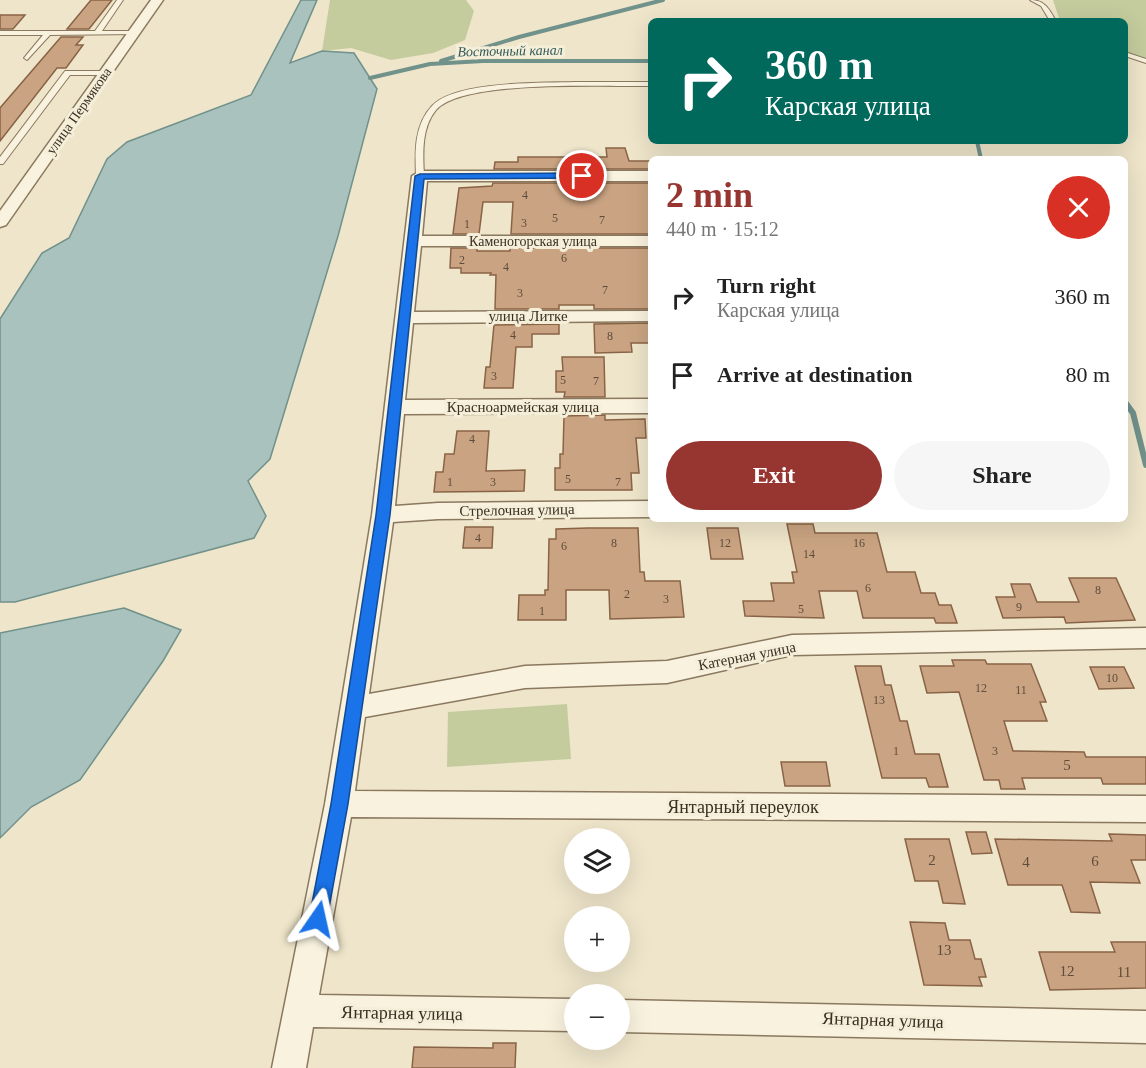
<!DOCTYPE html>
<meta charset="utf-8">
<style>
:root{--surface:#fff;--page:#f6f6f6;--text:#222;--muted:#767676;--accent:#973530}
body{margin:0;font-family:"Times New Roman",serif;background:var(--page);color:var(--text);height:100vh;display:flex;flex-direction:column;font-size:22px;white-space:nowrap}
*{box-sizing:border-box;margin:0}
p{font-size:20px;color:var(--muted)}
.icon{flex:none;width:33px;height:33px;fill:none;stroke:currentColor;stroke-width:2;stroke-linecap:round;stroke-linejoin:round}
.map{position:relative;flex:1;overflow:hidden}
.drawer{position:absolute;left:648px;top:156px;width:480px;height:366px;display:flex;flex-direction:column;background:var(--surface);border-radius:9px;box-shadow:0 6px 24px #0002}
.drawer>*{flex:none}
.top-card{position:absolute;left:648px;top:18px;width:480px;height:126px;border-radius:9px;box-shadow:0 6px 24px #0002;background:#00695c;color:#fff;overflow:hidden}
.fabs{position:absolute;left:564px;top:828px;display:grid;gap:12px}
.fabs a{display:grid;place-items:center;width:66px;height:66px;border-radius:50%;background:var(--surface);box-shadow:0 6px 24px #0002;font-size:30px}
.pin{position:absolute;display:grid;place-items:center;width:51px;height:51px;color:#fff;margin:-26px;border:3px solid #fff;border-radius:50%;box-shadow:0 2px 6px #0007}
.me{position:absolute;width:66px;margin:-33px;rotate:11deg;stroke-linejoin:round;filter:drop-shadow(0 0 4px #0008)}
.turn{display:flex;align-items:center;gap:21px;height:126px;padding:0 18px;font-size:27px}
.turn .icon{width:78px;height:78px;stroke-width:2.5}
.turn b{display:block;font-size:42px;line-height:51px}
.round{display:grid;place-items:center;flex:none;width:63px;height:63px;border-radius:32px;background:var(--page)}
.overview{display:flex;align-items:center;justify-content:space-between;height:102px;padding:0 18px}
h1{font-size:36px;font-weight:600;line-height:45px;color:var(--accent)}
.button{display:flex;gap:12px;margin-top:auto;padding:12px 18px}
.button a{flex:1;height:69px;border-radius:36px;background:var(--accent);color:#fff;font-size:24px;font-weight:600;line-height:69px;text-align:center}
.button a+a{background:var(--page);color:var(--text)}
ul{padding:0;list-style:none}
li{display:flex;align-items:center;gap:18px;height:78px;padding:0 18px}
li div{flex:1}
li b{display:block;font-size:22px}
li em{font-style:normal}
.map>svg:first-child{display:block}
.green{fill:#c4cc9e}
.water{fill:#aac2bd;stroke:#71918b;stroke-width:1.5}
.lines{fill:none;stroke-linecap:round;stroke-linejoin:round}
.stream-far1{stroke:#71918b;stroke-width:4}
.stream{stroke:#71918b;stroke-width:6}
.building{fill:#caa482;stroke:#896345;stroke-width:1.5}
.service-casing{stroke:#8a785f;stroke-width:2}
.minor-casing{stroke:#8a785f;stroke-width:3}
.service{fill:#f8f2de;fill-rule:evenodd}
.minor{fill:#f8f2de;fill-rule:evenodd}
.route{fill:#1a73e8;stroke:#114b97;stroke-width:1.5}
.labels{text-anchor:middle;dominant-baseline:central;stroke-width:6;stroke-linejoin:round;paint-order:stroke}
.number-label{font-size:12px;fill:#5f4c3a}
.far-water-label{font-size:14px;font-style:italic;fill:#325a5a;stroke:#f5efda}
.far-street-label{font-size:14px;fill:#3b2f22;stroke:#f5efda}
.street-label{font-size:15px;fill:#3b2f22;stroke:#f5efda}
.near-number-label{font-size:15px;fill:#5f4c3a}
.near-street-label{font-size:18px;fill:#3b2f22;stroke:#f5efda}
</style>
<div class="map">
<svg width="1146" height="1068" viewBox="0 0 1146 1068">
<rect width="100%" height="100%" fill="#eee5ca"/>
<g class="green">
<path d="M330,0H466L474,11L465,40L433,53L391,60L351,48L322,51Z"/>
<path d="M1053,0H1146V62L1125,56V21H1060Z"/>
<path d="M567,704L571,759L447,767L448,712Z"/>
</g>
<g class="water">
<path d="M301,0H317L290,63L322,51L354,53L377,89L338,236L270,459L248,481L266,516L254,538L15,602H0V319L42,253L69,238L107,159L127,142L251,95Z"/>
<path d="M124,608L181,630L163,661L80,780L31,807L0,838V633Z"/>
</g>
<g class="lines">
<g class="stream-far1">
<path d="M441,61L519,37L663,0"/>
<path d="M370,78L430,64L483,61H651"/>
<path d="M977,141L981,159"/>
</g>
<path class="stream" d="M1125,402L1133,413L1146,465"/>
</g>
<g class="building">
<path d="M91,0H112L89,29H67Z"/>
<path d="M0,15H25L13,29H0Z"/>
<path d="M61,37H83L76,45H83L66,68H57L0,141V108Z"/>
<path d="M606,148H625L629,161H651V169H494L495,162H518V157H607Z"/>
<path d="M493,183H651V234H511L513,202H483L479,234H453L459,188L492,186Z"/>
<path d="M451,248H477V251H510V248H651V309H594V305H559V309H495L496,275H490L491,273H461V268H450Z"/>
<path d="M651,323V343H631L632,352L595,353L594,324Z"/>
<path d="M559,324V334H532V347H516L513,388H484L486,367H490L494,325Z"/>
<path d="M562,357H604L605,397H564L565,392H556V371H563Z"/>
<path d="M605,415V420L645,419L646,438H636L639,473H631L632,490H555V468H560V454H563L564,416Z"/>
<path d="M457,431H489L486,471L525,470L524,491L434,492L436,472H443L445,454H454Z"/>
<path d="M787,524H813L815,533H877L887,572H915L921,593H935L939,605H951L957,623H936L934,618H863L857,591H819L824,618L745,616L743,601H774L771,583H794L792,572H797Z"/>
<path d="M465,527H493L492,548H463Z"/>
<path d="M588,528H638L640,572H644L645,581H680L684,617L610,619L609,590H566V620H518L519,595H545V590H548L549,539H556V529Z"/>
<path d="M707,528H738L743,559H711Z"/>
<path d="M1069,578H1116L1135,620L1066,623L1064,617L1003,618L996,597H1015L1011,584H1030L1037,602H1079Z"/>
<path d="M952,660H985L987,664H1031L1046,702H1040L1047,721H1004L1013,751L1084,752L1086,757H1146V784H1103L1101,778H1022L1025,789H1001L999,780H984L959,692L927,693L920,666H954Z"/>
<path d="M855,666H881L885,685H891L900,721H907L915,754H939L948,787H929L926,778H882Z"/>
<path d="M1090,667H1124L1134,688L1099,689Z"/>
<path d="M781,762H826L830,786H785Z"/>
<path d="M966,832H986L992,853L972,854Z"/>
<path d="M1109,834L1146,835V860H1131L1140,883L1090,882L1100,913L1071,912L1062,885H1008L995,839L1112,841Z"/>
<path d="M905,839H949L965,904L943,903L938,881H915Z"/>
<path d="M910,922L945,923L949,940H970L975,959H981L986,977H979L982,986L924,985Z"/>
<path d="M1111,942H1146V988L1050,990L1039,952H1115Z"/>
<path d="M493,1043H516L515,1068H412L414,1047L493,1048Z"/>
</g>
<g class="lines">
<g class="service-casing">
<g id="service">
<path d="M117,0H123L102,31H134L136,32V34L50,35L27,60L24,58L43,35H0V31H95Z"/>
<path d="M1030,0C1045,0 1049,9 1056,21H1050L1041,6Z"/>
<path d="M1125,52L1146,59V63L1125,56Z"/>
<path d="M65,71H106L110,73L106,75H70L3,164H0V157Z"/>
<path d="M575,82H651V86C608,87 463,79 436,110C421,128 423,155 424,176L420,178L416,176C415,152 414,125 432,106C455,81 541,83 575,82Z"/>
</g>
</g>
<g class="minor-casing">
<g id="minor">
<path d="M151,0H163L6,225L0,227V211Z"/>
<path d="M420,171H651V181H427L422,236H651V246H421L414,312L651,311V321L413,323L405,400L651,399V413L404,414L395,506L438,503L651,501V517L438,519L393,522L369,694L525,666L667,661L792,635L1146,628V648L792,655L667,683L525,688L365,717L355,791L1146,796V822L351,817L319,995L574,999V1031L313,1027L306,1068H272L325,804L372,515L412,176Z"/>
<path d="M620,1000L1146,1011V1043L620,1032Z"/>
</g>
</g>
<use href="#service" class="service"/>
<use href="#minor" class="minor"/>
</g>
<path class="route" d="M582,173L585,174V178L424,179L390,515L348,804L327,919L324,926L318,928L312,926L309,919L331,804L376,515L415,176L420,174Z"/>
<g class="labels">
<g class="number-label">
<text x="525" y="195">4</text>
<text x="555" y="218">5</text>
<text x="602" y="220">7</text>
<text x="524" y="223">3</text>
<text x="467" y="224">1</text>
<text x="564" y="258">6</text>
<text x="462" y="260">2</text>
<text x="506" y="267">4</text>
<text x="605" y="290">7</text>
<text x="520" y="293">3</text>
<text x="513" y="335">4</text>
<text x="610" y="336">8</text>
<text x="494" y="376">3</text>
<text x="563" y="380">5</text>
<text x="596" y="381">7</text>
<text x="472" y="439">4</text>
<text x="568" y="479">5</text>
<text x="450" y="482">1</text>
<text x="493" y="482">3</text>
<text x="618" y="482">7</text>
<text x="478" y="538">4</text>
<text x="614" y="543">8</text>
<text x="725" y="543">12</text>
<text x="859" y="543">16</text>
<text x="564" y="546">6</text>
<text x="809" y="554">14</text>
<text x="868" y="588">6</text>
<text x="1098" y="590">8</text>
<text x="627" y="594">2</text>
<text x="666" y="599">3</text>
<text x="1019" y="607">9</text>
<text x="801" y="609">5</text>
<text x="542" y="611">1</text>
<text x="1112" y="678">10</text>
<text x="981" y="688">12</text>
<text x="1021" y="690">11</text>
<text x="879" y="700">13</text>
<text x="896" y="751">1</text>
<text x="995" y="751">3</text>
</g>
<g class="far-water-label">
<text transform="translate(510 51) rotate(-1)">Восточный канал</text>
</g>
<g class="far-street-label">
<text transform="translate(79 111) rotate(-55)">улица Пермякова</text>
<text x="533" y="241">Каменогорская улица</text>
</g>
<g class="street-label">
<text x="528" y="316">улица Литке</text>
<text x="523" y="407">Красноармейская улица</text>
<text transform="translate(517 510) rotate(-1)">Стрелочная улица</text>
<text transform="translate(747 656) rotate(-11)">Катерная улица</text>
</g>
<g class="near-number-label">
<text x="1067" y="765">5</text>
<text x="932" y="860">2</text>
<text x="1095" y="861">6</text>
<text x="1026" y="862">4</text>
<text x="944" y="950">13</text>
<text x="1067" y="971">12</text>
<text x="1124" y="972">11</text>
</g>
<g class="near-street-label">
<text x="743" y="807">Янтарный переулок</text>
<text transform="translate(402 1013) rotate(1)">Янтарная улица</text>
<text transform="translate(883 1020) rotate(2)">Янтарная улица</text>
</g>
</g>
</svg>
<div class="fabs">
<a><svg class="icon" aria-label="layers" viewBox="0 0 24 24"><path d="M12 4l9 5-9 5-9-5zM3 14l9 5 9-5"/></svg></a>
<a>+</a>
<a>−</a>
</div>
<div class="pin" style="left:582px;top:176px;background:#d93025"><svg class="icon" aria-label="arrive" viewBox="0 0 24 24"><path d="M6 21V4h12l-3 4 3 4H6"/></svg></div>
<svg class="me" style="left:318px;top:919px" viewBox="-20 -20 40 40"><path d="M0-17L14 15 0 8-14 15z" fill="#1a73e8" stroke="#fff" stroke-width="4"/></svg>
<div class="top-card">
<div class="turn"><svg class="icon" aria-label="right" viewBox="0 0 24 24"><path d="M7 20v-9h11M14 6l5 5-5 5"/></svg><div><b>360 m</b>Карская улица</div></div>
</div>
<section class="drawer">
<div class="overview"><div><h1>2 min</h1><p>440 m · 15:12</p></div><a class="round" style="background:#d93025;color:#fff"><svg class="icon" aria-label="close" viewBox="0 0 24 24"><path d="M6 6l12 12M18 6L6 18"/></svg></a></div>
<ul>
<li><svg class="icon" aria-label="right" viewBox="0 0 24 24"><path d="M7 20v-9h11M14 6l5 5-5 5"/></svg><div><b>Turn right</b><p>Карская улица</p></div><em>360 m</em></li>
<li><svg class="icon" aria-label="arrive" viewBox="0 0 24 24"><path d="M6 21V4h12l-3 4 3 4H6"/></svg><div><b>Arrive at destination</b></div><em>80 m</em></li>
</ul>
<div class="button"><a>Exit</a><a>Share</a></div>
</section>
</div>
